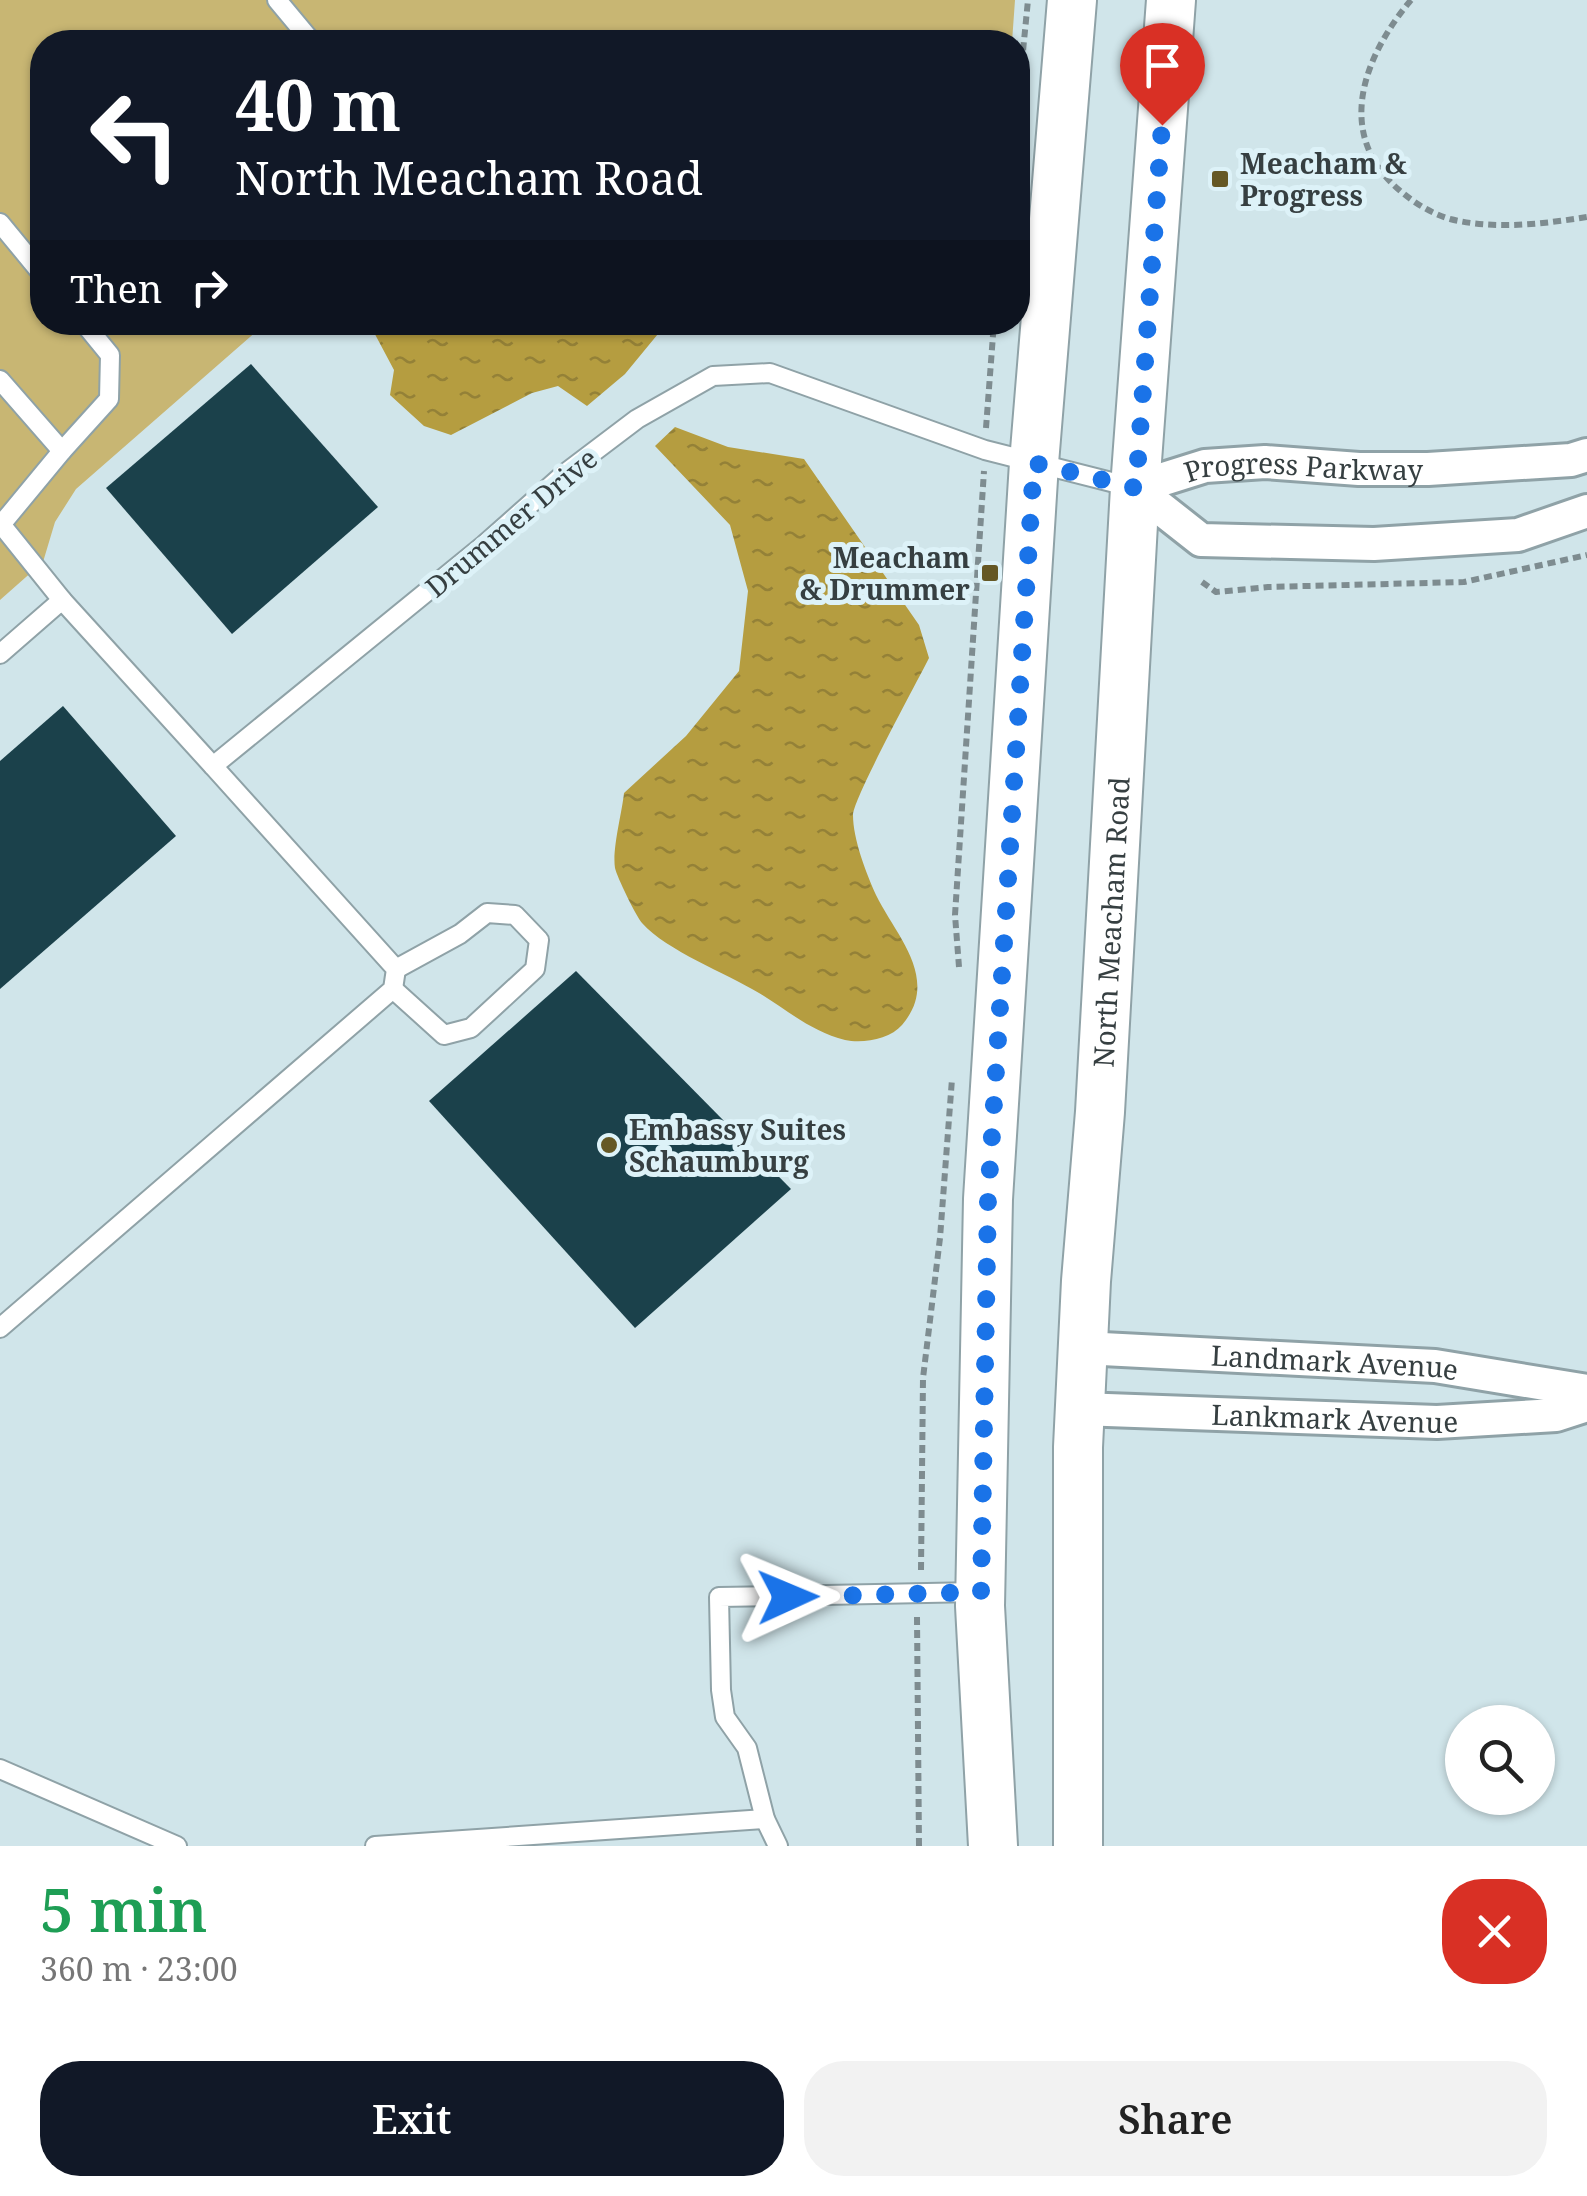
<!DOCTYPE html>
<meta charset="utf-8">
<style>
:root{--surface:#fff;--page:#f2f2f2;--text:#222;--muted:#767676;--accent:#111827}
body{margin:0;font-family:"Noto Serif",serif;background:var(--page);color:var(--text);height:100vh;display:flex;flex-direction:column;font-size:38px;white-space:nowrap}
*{box-sizing:border-box;margin:0}
p{font-size:32px;color:var(--muted)}
.icon{flex:none;width:55px;height:55px;fill:none;stroke:currentColor;stroke-width:2;stroke-linecap:round;stroke-linejoin:round}
.map{position:relative;height:1846px;overflow:hidden}
.sheet{display:flex;flex-direction:column;background:var(--surface);flex:1}
.sheet>*{flex:none}
.guide{position:absolute;left:30px;top:30px;width:1000px;height:305px;border-radius:40px;box-shadow:0 2px 8px #0004;background:#111827;color:#fff;overflow:hidden}
.fabs{position:absolute;left:1445px;top:1705px;display:grid;gap:20px}
.fabs a{display:grid;place-items:center;width:110px;height:110px;border-radius:50%;background:var(--surface);box-shadow:0 2px 8px #0004;font-size:50px}
.pin{position:absolute;display:grid;place-items:center;width:85px;height:85px;color:#fff;margin:-102px -42px;border-radius:50% 50% 50% 0;rotate:-45deg;box-shadow:0 0 10px #0007}
.pin .icon{rotate:45deg}
.me{position:absolute;width:110px;margin:-55px;rotate:89deg;stroke-linejoin:round;filter:drop-shadow(0 0 8px #0008)}
.turn{display:flex;align-items:center;gap:35px;height:210px;padding:0 40px;font-size:45px}
.turn .icon{width:130px;height:130px;stroke-width:2.5}
.turn b{display:block;font-size:70px;line-height:85px}
.then{display:flex;align-items:center;height:95px;padding:0 40px;background:#0003;gap:20px;font-size:38px}
.round{display:grid;place-items:center;flex:none;width:105px;height:105px;border-radius:40px;background:var(--page)}
.head{display:flex;align-items:center;justify-content:space-between;height:170px;padding:0 40px}
h1{font-size:60px;font-weight:600;line-height:75px;color:#1e9e55}
.action{display:flex;gap:20px;margin-top:auto;padding:20px 40px}
.action a{flex:1;height:115px;border-radius:40px;background:var(--accent);color:#fff;font-size:40px;font-weight:600;line-height:115px;text-align:center}
.action a+a{background:var(--page);color:var(--text)}
.map>svg:first-child{display:block}
.grass{fill:#c8b673}
.water{fill:url(#water-ripples)}
.building{fill:#1b414b}
.lines{fill:none;stroke-linecap:round;stroke-linejoin:round}
.lane-casing{stroke:#8fa2a7;stroke-width:22}
.street-casing{stroke:#8fa2a7;stroke-width:38}
.secondary-casing{stroke:#8fa2a7;stroke-width:52}
.path{stroke:#7e8c90;stroke-width:6;stroke-dasharray:8 5;stroke-linecap:butt}
.lane{stroke:#fff;stroke-width:18}
.street{stroke:#fff;stroke-width:32}
.secondary{stroke:#fff;stroke-width:48}
.route{stroke:#1a73e8;stroke-width:18;stroke-dasharray:0 32.4}
.poi-dot{fill:#655825;stroke:#ddf2f8;stroke-width:4}
.labels{text-anchor:middle;dominant-baseline:central;stroke-width:10;stroke-linejoin:round;paint-order:stroke}
.poi-label{font-size:28px;font-weight:bold;fill:#363f41;stroke:#ddf2f8;text-anchor:start}
.street-label{font-size:28px;fill:#363f41;stroke:#ddf2f8}
</style>
<div class="map">
<svg width="1587" height="1846" viewBox="0 0 1587 1846">
<defs>
<pattern id="water-ripples" width="26" height="14" patternUnits="userSpaceOnUse" patternTransform="scale(2.5)"><rect width="26" height="14" fill="#b59d40"/><path d="M2 4q2-2 4 0t4 0M15 11q2-2 4 0t4 0" fill="none" stroke="#948137"/></pattern>
</defs>
<rect width="100%" height="100%" fill="#d0e5ea"/>
<path class="grass" d="M0,0H1015L1012,42H42V322L266,323L76,489L55,522L43,562L0,600Z"/>
<g class="water">
<path d="M369,323H667L625,374L587,406L558,386L532,393L451,435L424,426L390,395L394,370Z"/>
<path d="M675,427L728,447L804,459L919,625L929,658C917,682 853,799 853,815C853,839 866,873 876,895C896,936 941,979 902,1025C890,1039 863,1044 845,1040C812,1032 787,1010 759,993C726,973 667,951 642,923C636,916 617,877 615,868C612,849 622,813 624,793L686,736L739,671L748,591L730,525L655,446Z"/>
</g>
<g class="building">
<path d="M251,364L378,507L232,634L106,488Z"/>
<path d="M63,706L176,836L0,989V761Z"/>
<path d="M576,971L791,1189L635,1328L429,1101Z"/>
</g>
<g class="lines">
<g class="lane-casing">
<g id="lane">
<path d="M277,0L312,42"/>
<path d="M0,223L42,274"/>
<path d="M0,380L62,451L0,526"/>
<path d="M62,451L109,399L110,355L83,322"/>
<path d="M0,523L62,600"/>
<path d="M0,654L62,600L213,766L484,545L563,475L637,419L713,376L770,373L985,450L1135,488"/>
<path d="M393,989L444,1035L471,1028L535,969L539,940L515,915L487,913L460,934L396,969"/>
<path d="M0,1328L393,989L396,969L213,766"/>
<path d="M0,1769L177,1846"/>
<path d="M375,1846L765,1819"/>
<path d="M778,1846L765,1819L747,1748L725,1717L721,1690L719,1597L977,1592"/>
</g>
</g>
<g class="street-casing">
<g id="street">
<path d="M1135,488L1201,540L1374,544L1518,535L1587,511"/>
<path id="s1" d="M1135,488L1205,466L1265,462L1359,469H1428L1571,460L1587,455"/>
<path id="s2" d="M1083,1348L1435,1366L1587,1391"/>
<path id="s3" d="M1080,1409L1437,1422L1556,1415L1587,1405"/>
</g>
</g>
<g class="secondary-casing">
<g id="secondary">
<path d="M993,1846L980,1606L988,1199L1034,463L1072,0"/>
<path id="s4" d="M1078,1846V1447L1086,1281L1100,1112L1135,488L1171,0"/>
</g>
</g>
<g class="path">
<path d="M1411,0C1364,56 1334,133 1398,189C1413,202 1430,213 1450,219C1494,230 1543,224 1587,217"/>
<path d="M1018,102L1028,0"/>
<path d="M986,428L994,322"/>
<path d="M1202,582L1216,592L1268,587L1464,582L1587,555"/>
<path d="M959,967L955,915L984,471"/>
<path d="M921,1570L923,1378L940,1238L952,1079"/>
<path d="M917,1617L919,1846"/>
</g>
<use href="#lane" class="lane"/>
<use href="#street" class="street"/>
<use href="#secondary" class="secondary"/>
</g>
<g class="lines">
<path class="route" d="M788,1597L981,1592L988,1199L1034,463L1136,488L1162,125"/>
</g>
<g class="poi-dot">
<rect x="1210" y="169" width="20" height="20" rx="5"/>
<rect x="980" y="563" width="20" height="20" rx="5"/>
<circle cx="609" cy="1145" r="10"/>
</g>
<g class="labels">
<g class="poi-label">
<text x="1240" y="163">Meacham &amp;<tspan x="1240" dy="32">Progress</tspan></text>
<text x="970" y="557" text-anchor="end">Meacham<tspan x="970" dy="32">&amp; Drummer</tspan></text>
<text x="629" y="1129">Embassy Suites<tspan x="629" dy="32">Schaumburg</tspan></text>
</g>
<g class="street-label">
<text stroke="none"><textPath href="#s1" startOffset="172">Progress Parkway</textPath></text>
<text transform="translate(511 522) rotate(-40)">Drummer Drive</text>
<text stroke="none"><textPath href="#s4" startOffset="925">North Meacham Road</textPath></text>
<text stroke="none"><textPath href="#s2" startOffset="252">Landmark Avenue</textPath></text>
<text stroke="none"><textPath href="#s3" startOffset="255">Lankmark Avenue</textPath></text>
</g>
</g>
</svg>
<div class="fabs">
<a><svg class="icon" aria-label="search" viewBox="0 0 24 24"><circle cx="10" cy="10" r="6"/><path d="M15 15l6 6"/></svg></a>
</div>
<div class="pin" style="left:1162px;top:125px;background:#d93025"><svg class="icon" aria-label="arrive" viewBox="0 0 24 24"><path d="M6 21V4h12l-3 4 3 4H6"/></svg></div>
<svg class="me" style="left:788px;top:1597px" viewBox="-20 -20 40 40"><path d="M0-17L14 15 0 8-14 15z" fill="#1a73e8" stroke="#fff" stroke-width="4"/></svg>
<div class="guide">
<div class="turn"><svg class="icon" aria-label="left" viewBox="0 0 24 24"><path d="M17 20v-9H6M10 6l-5 5 5 5"/></svg><div><b>40 m</b>North Meacham Road</div></div>
<div class="then">Then<svg class="icon" aria-label="right" viewBox="0 0 24 24"><path d="M7 20v-9h11M14 6l5 5-5 5"/></svg></div>
</div>
</div>
<section class="sheet">
<div class="head"><div><h1>5 min</h1><p>360 m · 23:00</p></div><a class="round" style="background:#d93025;color:#fff"><svg class="icon" aria-label="close" viewBox="0 0 24 24"><path d="M6 6l12 12M18 6L6 18"/></svg></a></div>
<div class="action"><a>Exit</a><a>Share</a></div>
</section>
